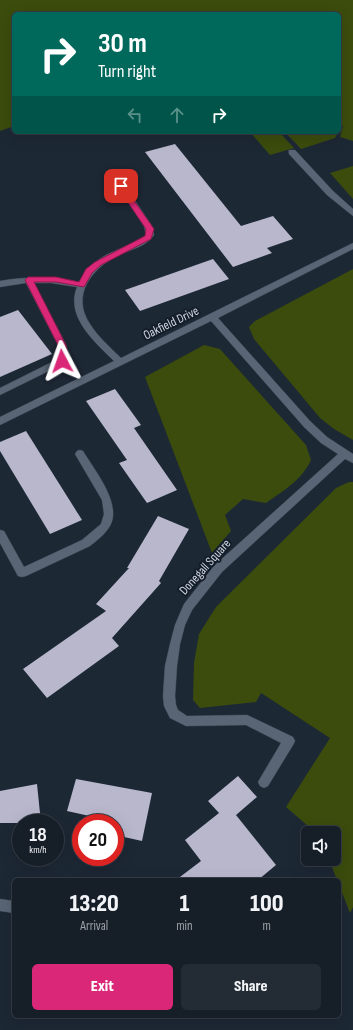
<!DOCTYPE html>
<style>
:root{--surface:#161e28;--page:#232b34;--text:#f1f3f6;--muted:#9ea2a8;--line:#353c45;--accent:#db2777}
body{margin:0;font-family:"Sofia Sans Condensed",sans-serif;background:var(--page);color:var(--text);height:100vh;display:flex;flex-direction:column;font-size:15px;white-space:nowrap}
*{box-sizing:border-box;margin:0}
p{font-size:13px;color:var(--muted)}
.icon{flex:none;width:22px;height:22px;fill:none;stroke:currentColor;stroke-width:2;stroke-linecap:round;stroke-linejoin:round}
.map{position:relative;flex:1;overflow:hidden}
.drawer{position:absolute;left:12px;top:878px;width:329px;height:140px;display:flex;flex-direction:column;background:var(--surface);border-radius:6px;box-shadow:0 4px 16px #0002,0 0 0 1px var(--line)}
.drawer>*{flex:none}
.guide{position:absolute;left:12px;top:12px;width:329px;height:122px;border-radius:6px;box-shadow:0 4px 16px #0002,0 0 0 1px var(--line);background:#00695c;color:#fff;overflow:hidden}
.tools{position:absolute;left:301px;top:826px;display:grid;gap:8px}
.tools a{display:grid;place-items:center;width:40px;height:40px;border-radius:6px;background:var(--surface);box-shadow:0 4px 16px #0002,0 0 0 1px var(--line);font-size:20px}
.speed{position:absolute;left:12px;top:814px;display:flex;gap:8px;font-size:20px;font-weight:700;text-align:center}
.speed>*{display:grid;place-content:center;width:52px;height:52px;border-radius:50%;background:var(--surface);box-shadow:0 4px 16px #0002,0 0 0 1px var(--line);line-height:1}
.speed small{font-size:10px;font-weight:400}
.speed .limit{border:6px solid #d22;background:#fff;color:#111}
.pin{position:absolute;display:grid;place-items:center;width:34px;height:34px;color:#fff;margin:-17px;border-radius:8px;box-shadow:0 2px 6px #0006}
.me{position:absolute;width:44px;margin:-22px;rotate:356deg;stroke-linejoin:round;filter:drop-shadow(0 0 3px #0008)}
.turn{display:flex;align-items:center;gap:14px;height:84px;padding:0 20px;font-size:18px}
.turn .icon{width:52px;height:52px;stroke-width:2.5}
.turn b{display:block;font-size:28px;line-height:34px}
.lanes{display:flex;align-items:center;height:38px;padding:0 20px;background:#0003;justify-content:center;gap:20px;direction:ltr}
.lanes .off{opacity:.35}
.eta{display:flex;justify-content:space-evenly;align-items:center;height:68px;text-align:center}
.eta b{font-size:24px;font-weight:800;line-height:28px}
.button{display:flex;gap:8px;margin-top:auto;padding:8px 20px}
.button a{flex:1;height:46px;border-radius:6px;background:var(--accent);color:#fff;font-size:16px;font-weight:800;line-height:46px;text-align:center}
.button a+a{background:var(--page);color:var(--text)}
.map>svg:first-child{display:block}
.green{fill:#3b4c0d}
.building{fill:#b8b7cc}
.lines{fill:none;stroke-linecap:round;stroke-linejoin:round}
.minor-casing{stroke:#3b434f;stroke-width:1}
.minor{fill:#596575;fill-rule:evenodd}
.route{fill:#db2777;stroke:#8e194d}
.labels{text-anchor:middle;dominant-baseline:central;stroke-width:4;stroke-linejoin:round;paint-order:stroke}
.street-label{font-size:13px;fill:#cfd5de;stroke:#141e2b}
</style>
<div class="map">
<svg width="353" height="1030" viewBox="0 0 353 1030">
<rect width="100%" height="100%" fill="#1d2835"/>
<g class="green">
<path d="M0,0H353V141L340,137L343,126L339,122V14H14V126L0,131Z"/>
<path d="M250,132H279L294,148L270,155Z"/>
<path d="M285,132H338L335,138L301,149Z"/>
<path d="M353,166V199L330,173Z"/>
<path d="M353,269V440L334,429L320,418L254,339L249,327L255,321Z"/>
<path d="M204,345L220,349L306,445L311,460C302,480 283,491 266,503L243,499L225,515L231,531L212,553L145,377Z"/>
<path d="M349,482H353V907L350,913L339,885V880H337L329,859H334V833H316L286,807L330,738L261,693L256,702L200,708L193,700L194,663L199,634L216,607L336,488Z"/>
</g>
<g class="building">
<path d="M175,144L241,226L273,216L293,239L267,248L272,253L233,267L145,152Z"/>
<path d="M213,259L229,279L140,311L125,290Z"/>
<path d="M18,310L52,354L0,377V317Z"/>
<path d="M115,389L141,425L134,428L177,490L147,503L119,463L127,460L86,401Z"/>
<path d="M26,431L82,520L50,534L0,451V442Z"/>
<path d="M158,516L189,529L159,581L161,583L112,638L119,646L47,698L23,669L106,611L96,604L129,568H127Z"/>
<path d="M238,776L257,797L236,815L276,865L258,880H176L201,861L185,840L219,813L208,801Z"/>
<path d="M76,779L152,793L142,841L115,835V823H92L94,817L67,811Z"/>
<path d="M37,784L41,823H0V791Z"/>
</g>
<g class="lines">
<g class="minor-casing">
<g id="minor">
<path d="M289,150H295L333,191L353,209V216L327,195L289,154Z"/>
<path d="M118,184H124L152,226L154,235C145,248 130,249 117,256C91,269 71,296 90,324C98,337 110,347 121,358L353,243V249L218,318L310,421L327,437L353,454V463L345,459L222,572L192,610L185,625L180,644L177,666L175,696L176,705L178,710L187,716L247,715L293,737L295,741L293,745L268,786L264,788L260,786L258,782L281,743L246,725L186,726L170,718L164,706L163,696L165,666L170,644L175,625L184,604L214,566L338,454L321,443L304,427L211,321L0,425V417L114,361C95,342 65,317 77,287L51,283H34L66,345L68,355L65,363L0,395V388L58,359L60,355L58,345L26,283L0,287V281C27,276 52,277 79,282C87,268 99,257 115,251C125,246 137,243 146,235L144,226L117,186Z"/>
<path d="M80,450L83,451C95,471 125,507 108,529C103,536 96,541 90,546L26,576L22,577L18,576L0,543V530L4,531L24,567L82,540L101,524L104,514L102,500L75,454L77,451Z"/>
<path d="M0,899L14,901V913L0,911Z"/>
</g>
</g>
<use href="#minor" class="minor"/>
</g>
<path class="route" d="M121,184L123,185L154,229L151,239L101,265L92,273L84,287L56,282H34L66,345C67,352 70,362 62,364L59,363L58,345L25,280L28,277H56L79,282L86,269L95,262L145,236L146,229L117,186Z"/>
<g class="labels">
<g class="street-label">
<text transform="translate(171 323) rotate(-26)">Oakfield Drive</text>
<text transform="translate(205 567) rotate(-48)">Donegall Square</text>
</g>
</g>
</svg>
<div class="tools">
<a><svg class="icon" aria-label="sound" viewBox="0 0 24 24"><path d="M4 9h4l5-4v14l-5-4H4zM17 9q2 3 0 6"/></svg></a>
</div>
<div class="speed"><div>18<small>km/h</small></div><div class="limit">20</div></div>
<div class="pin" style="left:121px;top:186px;background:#d93025"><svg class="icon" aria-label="arrive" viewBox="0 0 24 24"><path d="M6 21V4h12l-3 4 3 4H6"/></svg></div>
<svg class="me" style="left:62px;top:361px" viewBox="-20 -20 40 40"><path d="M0-17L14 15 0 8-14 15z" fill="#db2777" stroke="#fff" stroke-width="4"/></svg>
<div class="guide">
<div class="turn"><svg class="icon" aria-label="right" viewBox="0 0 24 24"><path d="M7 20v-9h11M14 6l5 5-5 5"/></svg><div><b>30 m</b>Turn right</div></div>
<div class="lanes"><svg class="icon off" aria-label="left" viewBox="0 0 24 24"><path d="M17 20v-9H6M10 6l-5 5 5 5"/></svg><svg class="icon off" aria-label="ahead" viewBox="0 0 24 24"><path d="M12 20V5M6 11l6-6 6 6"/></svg><svg class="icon" aria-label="right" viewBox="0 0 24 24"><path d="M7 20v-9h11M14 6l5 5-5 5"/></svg></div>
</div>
<section class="drawer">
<div class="eta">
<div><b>13:20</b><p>Arrival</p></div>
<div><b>1</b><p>min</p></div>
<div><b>100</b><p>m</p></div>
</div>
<div class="button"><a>Exit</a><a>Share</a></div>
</section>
</div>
